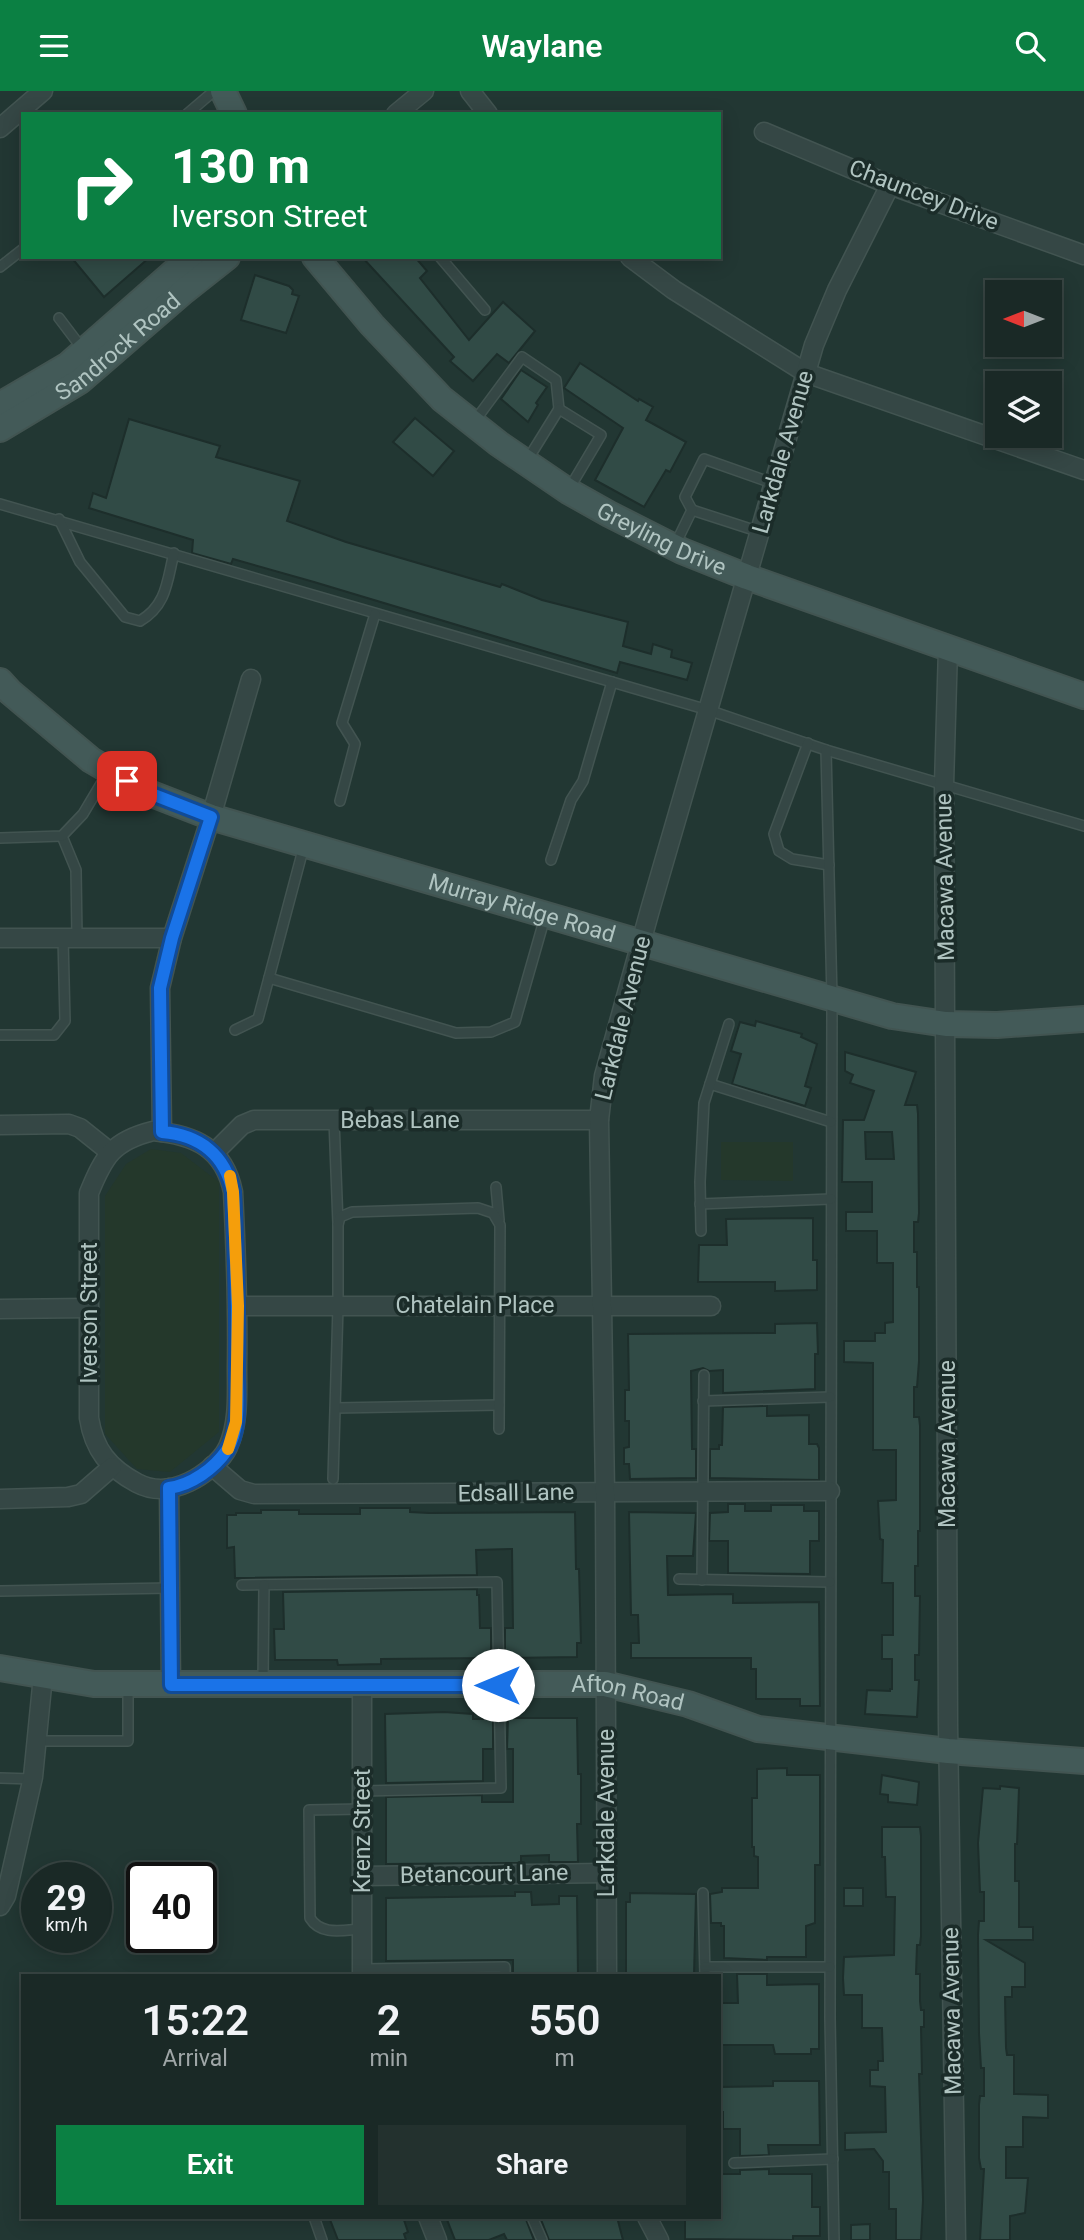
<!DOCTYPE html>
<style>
:root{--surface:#1a2926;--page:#23312e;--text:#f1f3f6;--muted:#9fa6a7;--line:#384543;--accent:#0b8043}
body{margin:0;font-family:Roboto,sans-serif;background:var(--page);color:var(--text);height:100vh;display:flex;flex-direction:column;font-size:26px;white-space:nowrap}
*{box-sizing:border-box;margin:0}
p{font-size:23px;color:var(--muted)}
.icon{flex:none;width:38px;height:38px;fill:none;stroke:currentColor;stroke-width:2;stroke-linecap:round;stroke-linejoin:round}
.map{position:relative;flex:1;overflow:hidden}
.details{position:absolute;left:21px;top:1883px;width:700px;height:245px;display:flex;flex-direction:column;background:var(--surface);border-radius:0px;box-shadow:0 4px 18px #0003,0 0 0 2px var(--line)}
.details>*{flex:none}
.top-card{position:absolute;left:21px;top:21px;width:700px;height:147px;border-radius:0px;box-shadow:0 4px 18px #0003,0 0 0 2px var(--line);background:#0b8043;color:#fff;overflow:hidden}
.needle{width:46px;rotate:270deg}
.tools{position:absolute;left:985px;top:189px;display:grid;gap:14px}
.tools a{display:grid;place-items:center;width:77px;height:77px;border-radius:0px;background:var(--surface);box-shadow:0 4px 18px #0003,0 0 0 2px var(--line);font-size:35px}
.speed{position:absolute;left:21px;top:1771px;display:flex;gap:14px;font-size:35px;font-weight:700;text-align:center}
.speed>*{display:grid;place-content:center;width:91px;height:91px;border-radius:50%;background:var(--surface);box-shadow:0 4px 18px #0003,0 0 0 2px var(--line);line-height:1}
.speed small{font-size:18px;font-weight:400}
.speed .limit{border:4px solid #111;border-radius:10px;background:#fff;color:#111}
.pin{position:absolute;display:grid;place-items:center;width:60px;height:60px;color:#fff;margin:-30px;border-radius:14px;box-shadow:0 4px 10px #0006}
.me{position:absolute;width:77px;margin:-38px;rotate:270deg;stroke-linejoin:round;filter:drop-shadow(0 0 5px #0008)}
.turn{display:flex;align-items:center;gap:24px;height:147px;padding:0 35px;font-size:32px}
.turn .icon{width:91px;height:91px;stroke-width:2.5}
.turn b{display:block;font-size:49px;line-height:60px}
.eta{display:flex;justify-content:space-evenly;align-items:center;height:119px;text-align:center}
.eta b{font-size:42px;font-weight:600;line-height:49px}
.primary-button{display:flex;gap:14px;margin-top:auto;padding:14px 35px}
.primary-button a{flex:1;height:80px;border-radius:0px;background:var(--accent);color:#fff;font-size:28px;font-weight:600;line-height:80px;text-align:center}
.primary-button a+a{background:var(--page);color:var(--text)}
header{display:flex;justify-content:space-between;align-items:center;height:91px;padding:0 35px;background:var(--accent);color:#fff;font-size:32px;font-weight:600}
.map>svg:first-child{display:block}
.green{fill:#24382b}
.building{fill:#314b46;stroke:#1d2e2b;stroke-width:2;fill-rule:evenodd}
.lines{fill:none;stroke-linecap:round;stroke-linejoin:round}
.lane-casing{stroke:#425451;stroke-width:12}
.street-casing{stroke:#425451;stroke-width:21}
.secondary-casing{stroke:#425451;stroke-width:28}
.lane{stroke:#354745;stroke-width:9}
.street{stroke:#354745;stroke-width:18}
.secondary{stroke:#435a58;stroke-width:24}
.route-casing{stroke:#114b97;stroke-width:18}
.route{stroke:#1a73e8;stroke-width:12}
.slow{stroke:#f59e0b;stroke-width:12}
.labels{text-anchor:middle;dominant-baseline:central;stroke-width:7;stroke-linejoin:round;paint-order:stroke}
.street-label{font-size:23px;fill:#b0c4c1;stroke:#1b2c29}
</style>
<header><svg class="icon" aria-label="menu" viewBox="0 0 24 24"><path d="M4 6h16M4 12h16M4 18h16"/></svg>Waylane<svg class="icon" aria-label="search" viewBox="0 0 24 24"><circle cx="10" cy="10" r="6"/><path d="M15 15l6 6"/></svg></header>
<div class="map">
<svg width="1084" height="2149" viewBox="0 0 1084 2149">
<rect width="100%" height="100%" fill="#223733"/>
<g class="green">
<path d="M721,1051H793V1090L721,1089Z"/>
<path d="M151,1058L181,1062L219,1091V1341L170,1381L137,1378L105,1343V1105L126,1073Z"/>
</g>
<g class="building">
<path d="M71,166H150L104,206Z"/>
<path d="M362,166H415L427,180L420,187L469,249L503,211L535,240L509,272L497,263L473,290L450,270L454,266Z"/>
<path d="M255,184L289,195L293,199L292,203L299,205L286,242L241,229Z"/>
<path d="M580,272L638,310L639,308L653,316L646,329L686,351L670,381L666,379L644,416L595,389L623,337L564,297Z"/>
<path d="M521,279L547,296L536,312L538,314L528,331L501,308Z"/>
<path d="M415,327L454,360L433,385L393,351Z"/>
<path d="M129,328L220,355L216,366L300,390L287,430L346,451L500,496L502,493L542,509L628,531L623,555L651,563L653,553L672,559L671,566L692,572L687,589L620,571L617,582L314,491L233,468L231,473L192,462L193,449L89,417L93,402L106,407Z"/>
<path d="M756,930L802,943L801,946L817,953L805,995L811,997L805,1015L732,993L741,963L731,960L740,931L755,935Z"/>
<path d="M845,961L916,981L905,1014H917L918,1023L919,1122L918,1131H914V1161H917V1196H919V1270L917,1296H914V1326H919L920,1335V1440H918V1475H915V1505H920L919,1564H915V1589H919L917,1626L865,1623L867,1599L890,1600V1598H892V1568H882V1544H893V1492H882L883,1449L880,1448L878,1410L896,1409V1359H873V1272L844,1271V1250H875V1242H885V1232L893,1231V1172H877V1140H846V1121H872V1091H842L843,1029H864L874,1000L850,992L853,984L845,980ZM865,1041H892L894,1068H866Z"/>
<path d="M813,1127V1169H817V1199L775,1200V1191H698L699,1154H727L726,1128Z"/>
<path d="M817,1232L818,1263H815V1298L723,1302V1279L709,1280L703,1277L691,1280L692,1358H696V1387L630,1388L629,1373H624V1357L629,1356V1330H625V1299H629L628,1243L775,1242V1233Z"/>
<path d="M767,1315V1325L809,1324V1353H817L819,1357V1389L710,1387V1358H719V1354H722L723,1316Z"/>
<path d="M728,1413H745V1420H771V1414H804V1420H819V1450H810V1483L728,1482V1450H709L710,1422L728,1421Z"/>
<path d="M360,1417H410V1421L429,1422L575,1421L576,1478H579L581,1552H577V1566L505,1567V1537H513L512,1458L476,1459L477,1484L235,1487L234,1456L227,1457V1424H236V1422H261V1419H299V1423H360Z"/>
<path d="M629,1421L696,1422L693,1465H667L668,1504L733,1503V1512L819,1511L820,1615H800V1608H756V1578H751V1567H631V1552H639L638,1524H631Z"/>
<path d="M477,1498V1504H479L480,1537H491V1567L381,1568V1573L338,1574L337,1569H275L274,1538H284L283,1501Z"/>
<path d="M444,1621L473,1623V1628H493V1658H483V1690L386,1692L385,1623Z"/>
<path d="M508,1627H577L578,1683H581V1733H577L578,1771H549V1764L521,1765V1772L386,1773V1706L482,1704V1711H513V1658H507Z"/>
<path d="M787,1677V1684H820V1774H815V1832L806,1835V1866H767V1869L724,1867V1835H721V1832H711L710,1803L722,1801V1797H758V1766L754,1765V1756H752V1707H757V1678Z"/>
<path d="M882,1684L919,1691L917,1714L888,1711V1704L880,1703Z"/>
<path d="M1000,1695L1019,1697L1017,1753H1015V1790H1019V1836H1033V1849H986L1025,1872V1896H1012V1906H1005L1006,1957L1007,1964H1014V2003L1048,2004V2027L1023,2026V2056H1006V2087H1028L1025,2122L1010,2125V2149H980L984,2078H981L979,2067V2014L980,2005H984V1977H981L979,1942L978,1844L979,1830H984V1801H980L978,1752L983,1697L1000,1698Z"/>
<path d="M882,1736H920L921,1745V1845L920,1854H917L916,1883H920V1910L921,1919H924V1936H921L922,1983H919L923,2109L921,2149H896V2118H889V2081H883V2070L874,2058L845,2059V2042L886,2041L885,1996L870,1995V1979H878V1970H883L882,1937H862V1904H844L843,1887L844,1866L894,1864L895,1806H886L885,1766H882Z"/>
<rect x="844" y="1797" width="19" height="18"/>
<path d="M515,1801H531L532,1814L559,1813V1805H577L578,1885H513V1869L386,1870V1807L515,1805Z"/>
<path d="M630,1802L696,1803L694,1885H626V1811H630Z"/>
<path d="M737,1883H767V1894L819,1893V1958H811V1963H775L773,1954H719L721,1912H738Z"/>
<path d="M773,1990H819L820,2054H768L769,2064L740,2065V2038H723V2021H719V1996L773,1995Z"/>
<path d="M769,2078V2083H812V2116H820V2145H793V2149L685,2148V2126H721V2083H740V2079Z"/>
<path d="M329,2126H403L408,2141L404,2143L406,2149H338Z"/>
<path d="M446,2126H525L534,2149H507L504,2143L489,2149H455Z"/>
<path d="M540,2126H617L623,2149H549Z"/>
<path d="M870,2133V2149H851V2134Z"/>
</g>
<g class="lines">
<g class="lane-casing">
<g id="lane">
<path d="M187,23L214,0"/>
<path d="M440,166L485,219"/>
<path d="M0,176L23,158"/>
<path d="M59,227L84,260"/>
<path d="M474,331L522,266L556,289L559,318"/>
<path d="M528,368L559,318L601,344L569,398"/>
<path d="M0,413L612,591L708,619L826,659L1084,735"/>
<path d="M692,419L760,441"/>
<path d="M59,428L80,471L125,526L140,530C167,514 167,490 174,462"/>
<path d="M675,454L692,419L685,406L704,368L775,393"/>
<path d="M808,652L774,743L779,760L792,768L829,774"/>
<path d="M826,659L832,907L830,1927L834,2149"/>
<path d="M340,710L355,653L342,632L375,523"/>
<path d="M62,745L76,779L77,846"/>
<path d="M0,747L62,745L83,723L108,681"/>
<path d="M551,769L571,709L583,690L612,591"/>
<path d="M269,887L456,942L491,941L515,931L545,826"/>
<path d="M235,939L258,928L304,755"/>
<path d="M0,944H54L65,930L63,846"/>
<path d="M710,993L831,1031"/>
<path d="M334,1029L338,1133"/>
<path d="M496,1096L499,1129"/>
<path d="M700,1113L831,1108"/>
<path d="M701,1140L700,1091L704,1012L729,933"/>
<path d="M703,1310L830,1306"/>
<path d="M336,1317L499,1314"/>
<path d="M333,1388L338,1215V1134L340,1126L352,1121L478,1117L493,1122L500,1134L499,1338"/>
<path d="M679,1488L830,1491"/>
<path d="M702,1489L704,1284"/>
<path d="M242,1494L497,1491L501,1697L362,1700"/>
<path d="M0,1500L170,1497"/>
<path d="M263,1590L264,1494"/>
<path d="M36,1650H128V1596"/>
<path d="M0,1687L33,1688"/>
<path d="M362,1718L309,1719L310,1827C321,1845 343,1839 362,1838"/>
<path d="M703,1802L705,1885"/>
<path d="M705,1876H830"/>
<path d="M362,1878L505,1876V1885"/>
<path d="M734,2072L833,2068"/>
<path d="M314,2126L322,2149"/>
<path d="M532,2126L542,2149"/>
</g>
</g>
<g class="street-casing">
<g id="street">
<path d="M470,0L488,23"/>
<path d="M396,23L424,0"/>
<path d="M0,37L43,0"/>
<path d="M764,41L890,94L1084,164"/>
<path d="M630,166L674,199L806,282L1084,379"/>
<path d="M948,557L944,694L948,1634L956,2149"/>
<path d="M0,847H172"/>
<path d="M0,1034L69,1033L80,1037L110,1061"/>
<path d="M153,1040C195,1044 224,1057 233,1101C236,1160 238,1218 237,1277C237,1303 239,1332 228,1356C222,1370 202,1385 189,1391C172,1399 154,1401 137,1392C109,1377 94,1359 89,1327V1102C104,1065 113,1050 153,1040Z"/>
<path d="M162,1041L160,897L172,847L211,726L251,588"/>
<path d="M214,1062L242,1034L254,1029H599"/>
<path d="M238,1215H711"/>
<path d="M0,1218L89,1217"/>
<path d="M212,1375L240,1399L254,1403L830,1400"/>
<path d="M169,1397L171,1594"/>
<path d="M0,1408L68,1406L81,1403L112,1376"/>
<path d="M362,1595V1885"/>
<path d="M362,1785L606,1782"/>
<path d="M0,1815L6,1805L33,1686L43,1585"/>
<path d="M607,1885L605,1401L599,1029L604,985L650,819L814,254L837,199L890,94"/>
<path d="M428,2126L437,2149"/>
<path d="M647,2126L659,2149"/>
</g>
</g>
<g class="secondary-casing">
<g id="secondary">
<path d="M223,0L234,23"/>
<path id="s1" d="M315,166L372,234L442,308L499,353L568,400L609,423L682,460L747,486L1084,605"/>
<path d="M0,314L68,274L191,166"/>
<path id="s2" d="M0,338L80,290L184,200L227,166"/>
<path id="s3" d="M0,590L10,601L91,669L144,700L211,726L892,925L946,933L997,934L1084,928"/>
<path id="s4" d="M0,1577L94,1593H605L688,1613L758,1638L948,1660L1084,1670"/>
</g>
</g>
<use href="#lane" class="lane"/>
<use href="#street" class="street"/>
<use href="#secondary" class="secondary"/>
</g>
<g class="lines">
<g class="route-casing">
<path id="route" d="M127,690L144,700L211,726L172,847L160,897L162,1041C200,1044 225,1064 233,1101C236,1161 238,1220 237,1280C237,1304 241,1338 227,1359C214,1378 191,1394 169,1397L171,1594H498"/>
</g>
<use href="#route" class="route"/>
<path class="slow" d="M228,1358L236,1331L238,1215L233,1101L230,1085"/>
</g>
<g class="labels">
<g class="street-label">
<text transform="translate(924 104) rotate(21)">Chauncey Drive</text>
<text stroke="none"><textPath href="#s2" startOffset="144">Sandrock Road</textPath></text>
<text transform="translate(783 361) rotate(-74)">Larkdale Avenue</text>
<text stroke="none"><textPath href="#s1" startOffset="452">Greyling Drive</textPath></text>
<text transform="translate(945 786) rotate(-91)">Macawa Avenue</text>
<text stroke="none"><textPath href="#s3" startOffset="578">Murray Ridge Road</textPath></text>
<text transform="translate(623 927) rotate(-76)">Larkdale Avenue</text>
<text x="400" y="1029">Bebas Lane</text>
<text x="475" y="1214">Chatelain Place</text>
<text transform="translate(89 1222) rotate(-90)">Iverson Street</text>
<text transform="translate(947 1353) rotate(-90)">Macawa Avenue</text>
<text transform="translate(516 1402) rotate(-1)">Edsall Lane</text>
<text stroke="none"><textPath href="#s4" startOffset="630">Afton Road</textPath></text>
<text transform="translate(606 1722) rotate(-90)">Larkdale Avenue</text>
<text transform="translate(362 1740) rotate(-90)">Krenz Street</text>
<text transform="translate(484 1783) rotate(-1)">Betancourt Lane</text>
<text transform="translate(952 1920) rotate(-91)">Macawa Avenue</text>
</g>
</g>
</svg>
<div class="tools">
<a><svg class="needle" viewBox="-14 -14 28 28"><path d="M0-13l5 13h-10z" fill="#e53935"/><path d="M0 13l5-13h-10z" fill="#9fa6a7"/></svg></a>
<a><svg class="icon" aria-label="layers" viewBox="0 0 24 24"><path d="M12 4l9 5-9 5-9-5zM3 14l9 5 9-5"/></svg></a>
</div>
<div class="speed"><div>29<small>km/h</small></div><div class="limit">40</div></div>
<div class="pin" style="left:127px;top:690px;background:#d93025"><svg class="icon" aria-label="arrive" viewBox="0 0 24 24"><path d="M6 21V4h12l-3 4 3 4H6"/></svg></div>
<svg class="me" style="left:498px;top:1594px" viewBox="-20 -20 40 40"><circle r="19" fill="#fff"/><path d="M0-13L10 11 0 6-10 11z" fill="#1a73e8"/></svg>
<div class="top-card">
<div class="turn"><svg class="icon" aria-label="right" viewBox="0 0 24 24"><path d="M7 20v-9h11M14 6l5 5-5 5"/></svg><div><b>130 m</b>Iverson Street</div></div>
</div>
<section class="details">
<div class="eta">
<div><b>15:22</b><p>Arrival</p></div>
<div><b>2</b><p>min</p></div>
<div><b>550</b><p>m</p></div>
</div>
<div class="primary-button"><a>Exit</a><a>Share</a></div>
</section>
</div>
